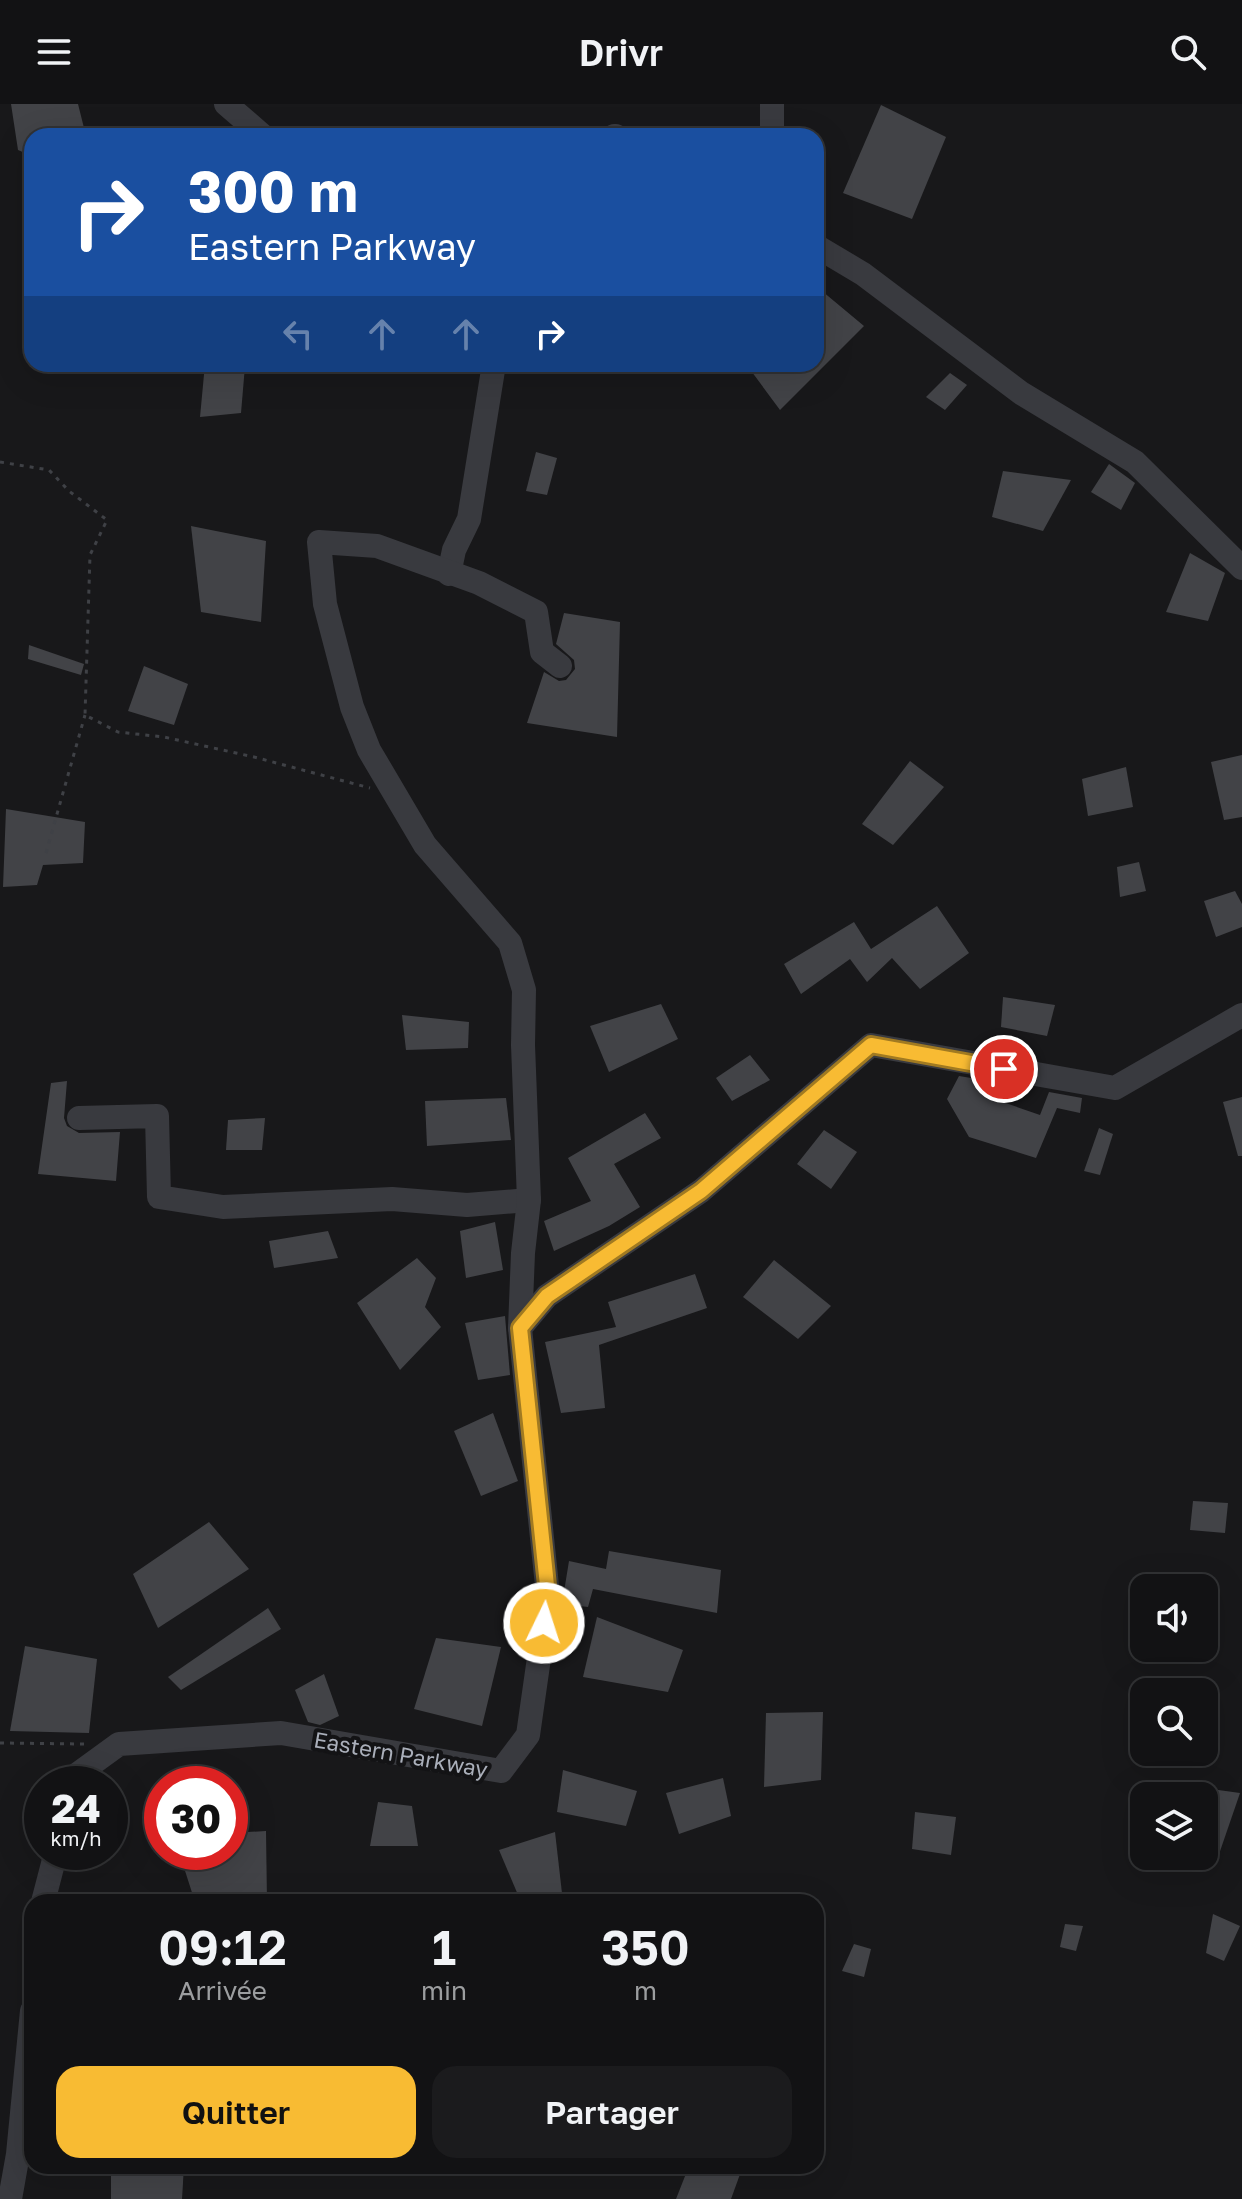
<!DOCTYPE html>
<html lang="fr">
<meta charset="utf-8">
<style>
:root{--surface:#121214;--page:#1b1b1d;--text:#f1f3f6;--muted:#9c9ea0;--line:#313234;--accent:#f8bb33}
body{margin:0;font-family:"Golos Text",sans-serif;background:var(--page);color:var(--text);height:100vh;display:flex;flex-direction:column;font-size:30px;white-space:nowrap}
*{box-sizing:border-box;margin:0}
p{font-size:26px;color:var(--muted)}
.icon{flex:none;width:44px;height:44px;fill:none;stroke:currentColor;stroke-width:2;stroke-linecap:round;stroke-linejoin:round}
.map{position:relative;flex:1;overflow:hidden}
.panel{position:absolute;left:24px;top:1790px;width:800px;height:280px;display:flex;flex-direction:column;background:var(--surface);border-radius:24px;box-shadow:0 8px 32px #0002,0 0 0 2px var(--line)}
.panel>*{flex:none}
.banner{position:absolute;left:24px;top:24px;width:800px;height:244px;border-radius:24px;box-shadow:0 8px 32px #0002,0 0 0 2px var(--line);background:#1a4fa0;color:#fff;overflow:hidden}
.tools{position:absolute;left:1130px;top:1470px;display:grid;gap:16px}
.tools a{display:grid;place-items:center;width:88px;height:88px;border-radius:16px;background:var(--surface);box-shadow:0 8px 32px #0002,0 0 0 2px var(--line);font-size:40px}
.speed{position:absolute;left:24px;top:1662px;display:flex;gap:16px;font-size:40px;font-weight:700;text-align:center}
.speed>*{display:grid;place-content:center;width:104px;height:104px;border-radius:50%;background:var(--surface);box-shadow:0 8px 32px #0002,0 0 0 2px var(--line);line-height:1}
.speed small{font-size:20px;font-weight:400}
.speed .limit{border:12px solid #d22;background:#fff;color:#111}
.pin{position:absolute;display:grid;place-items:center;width:68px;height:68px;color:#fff;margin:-34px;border:4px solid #fff;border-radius:50%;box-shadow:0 2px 8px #0007}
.me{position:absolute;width:88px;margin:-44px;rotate:4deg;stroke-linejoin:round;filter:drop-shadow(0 0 6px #0008)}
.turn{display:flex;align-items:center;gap:28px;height:168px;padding:0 32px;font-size:36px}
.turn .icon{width:104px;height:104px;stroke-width:2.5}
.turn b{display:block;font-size:56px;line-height:68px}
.lanes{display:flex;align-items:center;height:76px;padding:0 32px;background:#0003;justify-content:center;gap:40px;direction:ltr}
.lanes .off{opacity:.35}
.eta{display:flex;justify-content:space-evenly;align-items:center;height:136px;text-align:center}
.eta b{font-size:48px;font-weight:600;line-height:56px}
.action{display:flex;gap:16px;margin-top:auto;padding:16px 32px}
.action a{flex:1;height:92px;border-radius:24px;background:var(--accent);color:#111;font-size:32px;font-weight:600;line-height:92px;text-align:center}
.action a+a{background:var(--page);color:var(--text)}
header{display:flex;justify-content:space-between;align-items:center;height:104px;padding:0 32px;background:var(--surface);font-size:36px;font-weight:600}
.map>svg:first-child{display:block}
.building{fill:#424347}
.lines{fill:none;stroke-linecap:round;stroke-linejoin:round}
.path{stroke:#3f4146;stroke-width:3;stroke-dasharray:4 6;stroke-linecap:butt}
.minor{stroke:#393a3f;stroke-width:24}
.route-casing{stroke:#a17a21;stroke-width:20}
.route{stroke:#f8bb33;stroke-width:14}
.labels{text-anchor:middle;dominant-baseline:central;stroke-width:8;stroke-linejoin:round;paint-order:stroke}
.street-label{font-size:22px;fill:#aaafba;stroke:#131315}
</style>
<header><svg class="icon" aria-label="menu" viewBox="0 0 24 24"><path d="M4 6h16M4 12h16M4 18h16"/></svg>Drivr<svg class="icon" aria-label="search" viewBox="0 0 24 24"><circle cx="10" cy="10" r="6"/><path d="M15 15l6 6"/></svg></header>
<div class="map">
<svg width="1242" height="2095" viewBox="0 0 1242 2095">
<rect width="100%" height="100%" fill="#18181a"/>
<g class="building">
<path d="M11,0H78L86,32H32V52L18,46Z"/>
<path d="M881,1L946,33L912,115L843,89Z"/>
<path d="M816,182L864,222L780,306L746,260H816Z"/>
<path d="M205,260L245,262L241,309L200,313Z"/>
<path d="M950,269L967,281L945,306L926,293Z"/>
<path d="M536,348L557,354L547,391L526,387Z"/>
<path d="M1109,360L1135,379L1121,406L1091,388Z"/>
<path d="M1003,367L1071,376L1043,427L992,413Z"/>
<path d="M191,422L266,437L261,518L201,508Z"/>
<path d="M1190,449L1225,469L1208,517L1166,508Z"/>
<path d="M564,509L620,518L617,633L527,619L544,568L559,577L566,576L575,565L574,556L556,540Z"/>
<path d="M29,541L84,560L81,571L28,555Z"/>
<path d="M144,562L188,580L174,621L128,607Z"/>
<path d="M1242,651V713L1224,716L1211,658Z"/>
<path d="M910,657L944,683L893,741L862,720Z"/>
<path d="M1126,663L1133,703L1088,712L1082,675Z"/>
<path d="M6,705L85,718L83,759L43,761L37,781L3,783Z"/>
<path d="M1139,758L1146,787L1120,793L1117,763Z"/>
<path d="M1235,787L1242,800V823L1216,833L1204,797Z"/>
<path d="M937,802L969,849L920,885L892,854L867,878L850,855L801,890L784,860L854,818L871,845Z"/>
<path d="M1003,893L1055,901L1047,932L1001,923Z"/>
<path d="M661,900L678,935L609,968L590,922Z"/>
<path d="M402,911L469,918L468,944L406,946Z"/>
<path d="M750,951L770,976L732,997L716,974Z"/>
<path d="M959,972L971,974L994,995L1040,1011L1049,988L1082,994L1080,1009L1057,1004L1036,1054L969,1033L947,995Z"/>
<path d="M67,977L64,1014L67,1022L79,1029L120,1028L116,1077L38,1070L51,979Z"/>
<path d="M1242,993V1052H1238L1223,998Z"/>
<path d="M506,994L511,1036L427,1042L425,997Z"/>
<path d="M645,1009L661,1034L614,1060L640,1103L609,1122L554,1147L544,1117L591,1097L568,1054Z"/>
<path d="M265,1014L262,1046H226L228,1016Z"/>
<path d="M1099,1024L1113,1030L1100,1071L1084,1067Z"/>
<path d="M824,1026L857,1048L831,1085L797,1060Z"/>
<path d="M495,1118L503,1166L466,1174L460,1127Z"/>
<path d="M328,1127L338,1154L274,1164L269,1137Z"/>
<path d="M417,1154L436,1174L425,1203L441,1223L400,1266L357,1199Z"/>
<path d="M774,1156L831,1202L798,1235L743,1193Z"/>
<path d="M695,1170L707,1204L599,1241L605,1304L561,1309L545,1238L616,1223L608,1198Z"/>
<path d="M505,1212L510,1271L478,1276L465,1219Z"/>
<path d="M493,1309L518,1377L481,1392L454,1327Z"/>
<path d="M1193,1397L1228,1399L1225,1429L1190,1426Z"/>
<path d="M209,1418L249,1465L158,1524L133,1470Z"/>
<path d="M609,1447L721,1466L717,1509L593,1485L588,1503L562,1500L569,1457L606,1465Z"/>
<path d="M268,1504L281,1525L181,1586L168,1573Z"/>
<path d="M597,1513L683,1546L668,1588L583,1573Z"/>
<path d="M436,1534L501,1543L482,1622L414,1605Z"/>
<path d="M25,1542L97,1555L89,1629L10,1627Z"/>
<path d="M324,1570L339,1612L320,1621L308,1618L295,1586Z"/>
<path d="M823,1608L821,1676L764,1683L766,1609Z"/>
<path d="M563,1666L637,1687L626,1722L557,1708Z"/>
<path d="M723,1674L731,1712L679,1730L666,1689Z"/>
<path d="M1204,1684L1240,1689L1217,1756L1204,1755Z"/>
<path d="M378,1698L412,1702L418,1742H370Z"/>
<path d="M915,1708L956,1713L951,1751L912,1745Z"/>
<path d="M266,1727L267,1798H195L179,1748H230V1729Z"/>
<path d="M555,1728L563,1798H521L499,1746Z"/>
<path d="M1213,1810L1240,1822L1224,1857L1206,1849Z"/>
<path d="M1065,1820L1083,1822L1076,1847L1060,1843Z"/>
<path d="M854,1840L871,1845L864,1873L842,1867Z"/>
<path d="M111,2062H184L182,2095H111Z"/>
<path d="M689,2062H743L731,2095H676Z"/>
</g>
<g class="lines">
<g class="path">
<path d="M0,358L49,366L69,387L107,416L90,451L85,611L118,628L164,633L254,653L370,684"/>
<path d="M46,749L85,611"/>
<path d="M0,1639L84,1640"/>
</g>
<g class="minor">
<path d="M226,0L263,32"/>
<path d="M614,32H616"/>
<path d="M772,32V0"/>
<path d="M816,142L863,170L1021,289L1135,358L1242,464"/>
<path d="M449,470L454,446L469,415L494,260"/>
<path d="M79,1014L157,1012L159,1093L223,1103L392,1095L467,1101L529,1096"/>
<path d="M520,1224L523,1149L529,1096L523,941L524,886L510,839L425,741L369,646L352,603L325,500L319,438L377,442L479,479L536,508L542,548L560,562"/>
<path d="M73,1680L75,1672L119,1640L281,1629L501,1667L528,1631L548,1491L520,1224L547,1192L701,1087L871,941L1115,984L1242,911"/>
<path d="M43,1798L56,1748"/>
<path d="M10,2095L18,2050L32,1907"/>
</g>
</g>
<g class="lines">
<g class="route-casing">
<path id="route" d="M544,1519L548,1491L520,1224L547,1192L701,1087L871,941L1004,965"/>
</g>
<use href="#route" class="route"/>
</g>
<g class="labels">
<g class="street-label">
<text transform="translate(401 1650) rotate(10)">Eastern Parkway</text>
</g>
</g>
</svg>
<div class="tools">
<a><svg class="icon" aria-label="sound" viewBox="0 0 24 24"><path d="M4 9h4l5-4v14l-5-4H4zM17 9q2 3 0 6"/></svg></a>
<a><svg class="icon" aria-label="search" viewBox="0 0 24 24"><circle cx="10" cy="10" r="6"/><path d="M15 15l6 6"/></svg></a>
<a><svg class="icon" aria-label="layers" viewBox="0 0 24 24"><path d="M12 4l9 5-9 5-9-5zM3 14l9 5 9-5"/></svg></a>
</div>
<div class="speed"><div>24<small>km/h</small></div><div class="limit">30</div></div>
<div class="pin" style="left:1004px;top:965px;background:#d93025"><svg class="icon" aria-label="arrive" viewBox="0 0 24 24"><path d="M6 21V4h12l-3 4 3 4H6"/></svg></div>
<svg class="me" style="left:544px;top:1519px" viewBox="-20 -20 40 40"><circle r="17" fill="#f8bb33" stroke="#fff" stroke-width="3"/><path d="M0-11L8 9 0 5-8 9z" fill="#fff"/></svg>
<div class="banner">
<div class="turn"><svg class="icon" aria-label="right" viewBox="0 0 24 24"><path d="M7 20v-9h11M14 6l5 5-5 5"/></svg><div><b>300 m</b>Eastern Parkway</div></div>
<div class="lanes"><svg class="icon off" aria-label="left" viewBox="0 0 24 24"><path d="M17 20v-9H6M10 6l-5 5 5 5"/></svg><svg class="icon off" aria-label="ahead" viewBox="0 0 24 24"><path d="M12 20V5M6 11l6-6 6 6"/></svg><svg class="icon off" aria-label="ahead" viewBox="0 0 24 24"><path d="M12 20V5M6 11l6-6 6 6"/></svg><svg class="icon" aria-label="right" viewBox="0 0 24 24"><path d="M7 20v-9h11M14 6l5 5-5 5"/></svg></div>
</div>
<section class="panel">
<div class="eta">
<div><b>09:12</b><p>Arrivée</p></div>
<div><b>1</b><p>min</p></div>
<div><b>350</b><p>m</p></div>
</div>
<div class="action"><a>Quitter</a><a>Partager</a></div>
</section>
</div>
